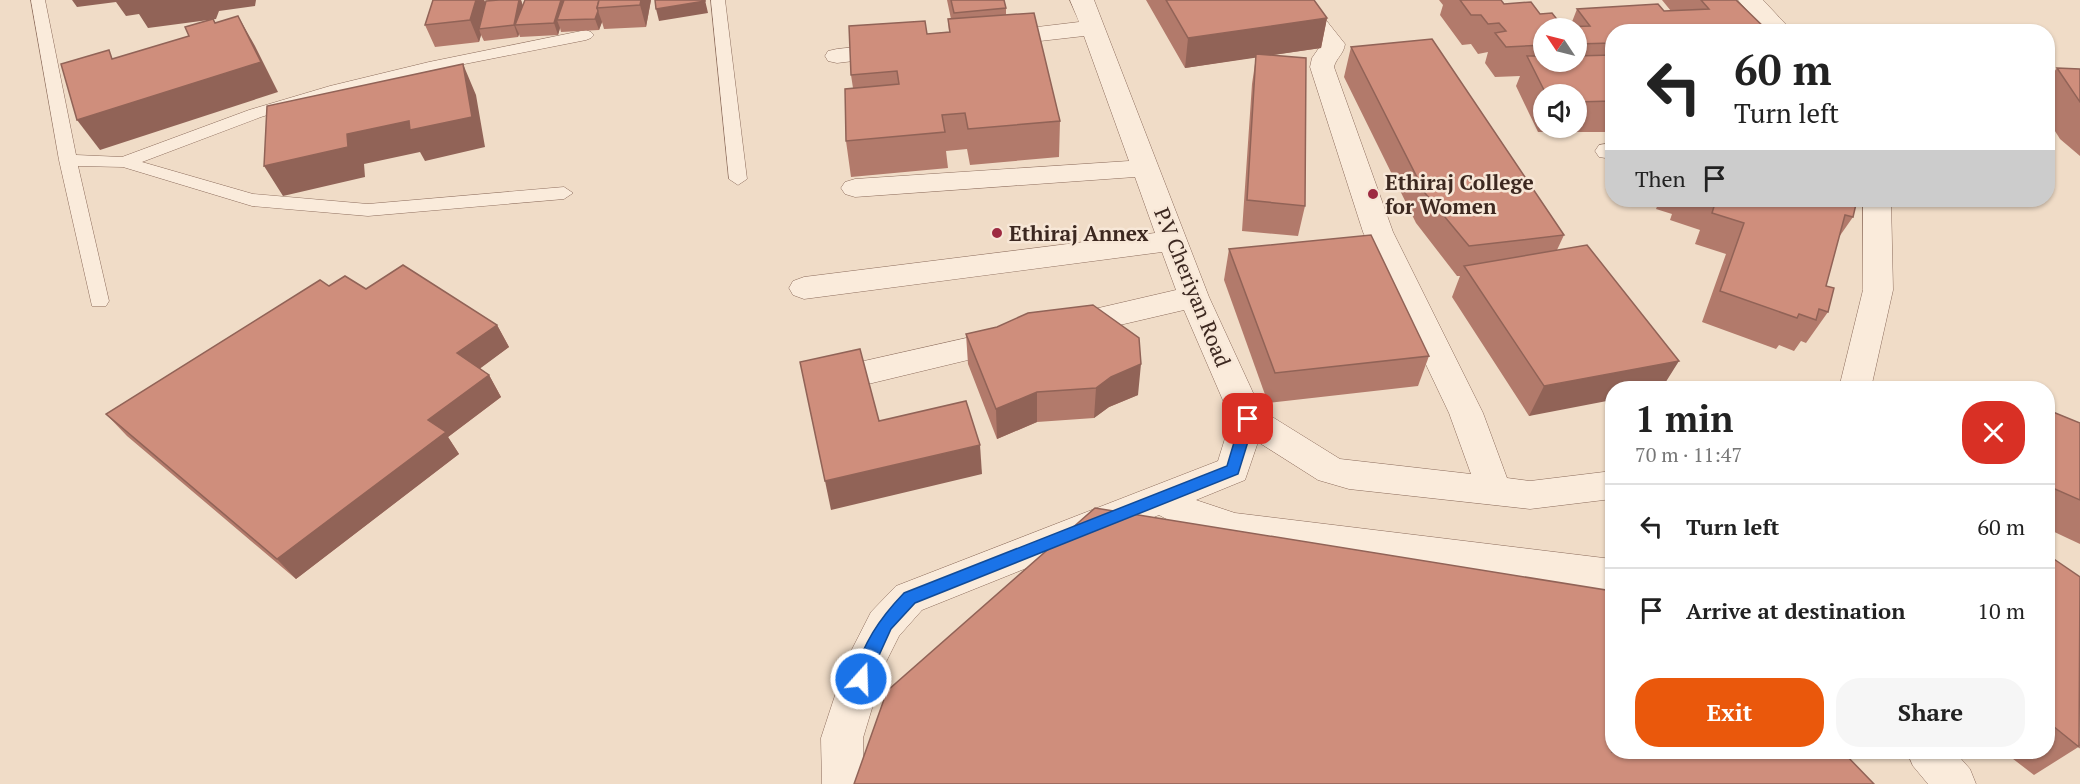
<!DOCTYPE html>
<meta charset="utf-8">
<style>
:root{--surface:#fff;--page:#f6f6f6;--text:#222;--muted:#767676;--line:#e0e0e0;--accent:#ea580c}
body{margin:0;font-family:"PT Serif",serif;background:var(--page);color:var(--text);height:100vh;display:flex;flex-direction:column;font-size:22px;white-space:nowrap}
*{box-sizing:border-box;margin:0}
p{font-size:20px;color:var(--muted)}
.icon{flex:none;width:33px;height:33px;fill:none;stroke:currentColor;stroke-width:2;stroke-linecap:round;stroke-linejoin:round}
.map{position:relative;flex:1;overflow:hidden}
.side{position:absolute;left:1605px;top:381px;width:450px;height:378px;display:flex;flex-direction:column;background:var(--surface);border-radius:24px;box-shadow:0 2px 4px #0004}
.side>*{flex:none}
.guide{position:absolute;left:1605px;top:24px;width:450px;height:183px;border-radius:24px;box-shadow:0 2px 4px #0004;background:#fff;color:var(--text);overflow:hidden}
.needle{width:39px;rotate:305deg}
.fabs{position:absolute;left:1533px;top:18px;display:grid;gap:12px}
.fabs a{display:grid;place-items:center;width:54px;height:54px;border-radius:50%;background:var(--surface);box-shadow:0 2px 4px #0004;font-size:30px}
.pin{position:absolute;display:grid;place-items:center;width:51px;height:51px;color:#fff;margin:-26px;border-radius:12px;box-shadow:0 3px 9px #0006}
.me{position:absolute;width:66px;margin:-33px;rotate:20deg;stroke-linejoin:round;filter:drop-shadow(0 0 4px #0008)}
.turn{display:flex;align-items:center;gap:21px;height:126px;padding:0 30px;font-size:27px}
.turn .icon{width:78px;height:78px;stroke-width:2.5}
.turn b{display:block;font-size:42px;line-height:51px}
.then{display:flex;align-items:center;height:57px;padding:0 30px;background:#0003;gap:12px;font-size:22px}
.round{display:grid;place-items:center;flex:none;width:63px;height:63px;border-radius:24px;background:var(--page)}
.summary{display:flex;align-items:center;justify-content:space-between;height:102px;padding:0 30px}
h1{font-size:36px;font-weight:700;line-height:45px}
.button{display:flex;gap:12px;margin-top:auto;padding:12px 30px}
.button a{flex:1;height:69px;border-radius:24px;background:var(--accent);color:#fff;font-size:24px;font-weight:700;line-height:69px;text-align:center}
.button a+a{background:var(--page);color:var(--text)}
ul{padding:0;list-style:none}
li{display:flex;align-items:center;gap:18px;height:84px;padding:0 30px;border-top:2px solid var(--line)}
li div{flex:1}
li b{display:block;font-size:22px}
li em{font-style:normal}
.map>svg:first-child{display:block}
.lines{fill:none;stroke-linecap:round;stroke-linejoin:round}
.service-casing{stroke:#8c6c5c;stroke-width:1}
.minor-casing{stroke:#8c6c5c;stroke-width:1}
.service{fill:#faebdb;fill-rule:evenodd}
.minor{fill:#faebdb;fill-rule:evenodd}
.wall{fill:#b27a6b;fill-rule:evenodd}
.shaded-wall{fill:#916357}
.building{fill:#cf8e7c;stroke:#916357;stroke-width:1.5}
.route{fill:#1a73e8;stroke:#114b97;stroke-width:1.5}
.poi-dot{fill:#9d2a41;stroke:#f7e7d7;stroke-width:2}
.labels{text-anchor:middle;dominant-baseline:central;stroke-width:5;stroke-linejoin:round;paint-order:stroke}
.poi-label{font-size:21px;font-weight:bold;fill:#3c2820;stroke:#f7e7d7;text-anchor:start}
.street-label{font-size:21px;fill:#3c2820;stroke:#f7e7d7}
</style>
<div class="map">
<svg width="2080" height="784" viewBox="0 0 2080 784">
<rect width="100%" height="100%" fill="#f0dcc7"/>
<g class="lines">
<g class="service-casing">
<g id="service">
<path d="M31,0H45L76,155L122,157L249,110L330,86L429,62L586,30L591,32L594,35L591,38L586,40L429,71L342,92L261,117L142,162L253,194L368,204L564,187L573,193L564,199L368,216L252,206L123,167L78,166L109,301L106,306H92L59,160Z"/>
<path d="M711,0H725L747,179L738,185L729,179Z"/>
</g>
</g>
<g class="minor-casing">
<g id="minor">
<path d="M1070,0H1094L1209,297L1261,410L1340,459L1471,474L1449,413L1363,232L1310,67L1312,58L1321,45L1286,0H1310L1345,44C1344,54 1336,58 1334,67L1393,232L1483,413L1507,478L1530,481L1612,471V499L1530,509L1349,489L1318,480L1258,442L1245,480L1196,500L1235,513L1612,559V591L1235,543L1185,529L1159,515L922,610L899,636L886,662L863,738L864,784H822L821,738L847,659L871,612L896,586L1218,461L1231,419L1184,310L1064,338L1053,335L1048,327L1053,319L1064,316L1176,290L1162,252L804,299L793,295L789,288L793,281L804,277L1155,233L1135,177L855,197L845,194L841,188L845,182L855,179L1129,161L1084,36L996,46L987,44L984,39L987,34L996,32L1079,22Z"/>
<path d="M1738,0H1763L1793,32H1767Z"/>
<path d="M894,43L903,45L906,50L903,55L837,63L828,61L825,56L828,51L837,49Z"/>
<path d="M1612,143V159L1599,157L1595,151L1599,145Z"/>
<path d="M1863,200H1891L1893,290L1871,388H1839L1863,290Z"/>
<path d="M1011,328L1022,331L1027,339L1022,347L864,385L852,382L848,373L852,364L864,361Z"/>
<path d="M1907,752H1955L1970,769L1976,784H1928L1913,766Z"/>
</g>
</g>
<use href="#service" class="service"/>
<use href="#minor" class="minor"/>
</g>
<g class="wall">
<path d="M433,0H484L486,3L499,0H521L523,6L525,0H651L646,27L604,29L602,22L599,30L561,32L560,28L558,35L520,37L519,34L518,37L484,41L481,35L479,42L435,47L425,25Z"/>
<path d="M947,0H1004L1006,8V15L1060,121L1059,157L970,165L967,149L946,151L948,168L851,177L846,141L853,88L851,75L927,34L949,32L948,19H951Z"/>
<path d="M1146,0H1314L1327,18L1321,48L1272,55L1305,206L1298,236L1242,231L1252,84L1256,57L1185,68Z"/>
<path d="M1439,0H1501L1504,4L1540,14L1563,27H1570L1577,9L1664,11H1671L1662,0H1736L1769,32H1612V132H1538L1516,86L1520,76L1495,77L1485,63L1488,52L1478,54L1471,44L1462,45L1440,15L1443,5ZM1544,28H1576V62H1544ZM1544,94H1576V128H1544Z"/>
<path d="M1351,47L1564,235L1557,250L1679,361L1529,416L1452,297L1460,276H1457L1416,223L1344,77Z"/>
<path d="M2057,68L2080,69V156L2060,139L2048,120V80Z"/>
<path d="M1660,200H1738L1744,202L1745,200H1857L1853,217L1839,237L1826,286L1828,312L1806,343L1801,341L1794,351L1779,345L1776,349L1702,322L1726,254L1695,244L1700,230L1670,220L1672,214L1656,209Z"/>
<path d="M1229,249L1429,356L1418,386L1268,403L1224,280Z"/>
<path d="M329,286L366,289L497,325L509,347L480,368L489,375L501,397L448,437L459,454L296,579L127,436L106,414Z"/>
<path d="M997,327L1138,395L1109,407L1094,418L1037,422L997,439L968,364L966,334Z"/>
<path d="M2048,410L2080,423V544L2048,529Z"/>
<path d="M2048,555L2080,746L2034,775L2004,752H2048Z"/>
</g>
<g class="shaded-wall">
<path d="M72,0H256L255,6L219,11L216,19L148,28L139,14L126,16L116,2L77,7Z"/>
<path d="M476,0H484L488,9L479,29L481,35L479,42L470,20Z"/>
<path d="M519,0H521L524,10L515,25L519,34L518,37L514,25Z"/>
<path d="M561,0H566L557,20L560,28L558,35L554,23Z"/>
<path d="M641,0H651L646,27L640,5Z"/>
<path d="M705,0L708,13L659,21L656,9Z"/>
<path d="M598,11L602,22L599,30L595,19Z"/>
<path d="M238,16L255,46L278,92L100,150L77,120Z"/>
<path d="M1327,18L1321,48L1185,68L1188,38Z"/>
<path d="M463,64L476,95L485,147L425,161L420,152L364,164L365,177L283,196L264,166L347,134Z"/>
<path d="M497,325L509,347L470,376L457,353Z"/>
<path d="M1679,361L1662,388H1612V400L1529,416L1544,386Z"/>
<path d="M1141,364L1138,395L1109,407L1094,418L1096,388L1111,377Z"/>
<path d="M489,375L501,397L448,437L459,454L296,579L277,559L428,420Z"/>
<path d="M1037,392V422L997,439L996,409Z"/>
<path d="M980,445L982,474L831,510L825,481Z"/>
</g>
<g class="building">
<path d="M433,0H476L470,20L425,25Z"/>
<path d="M499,0H519L514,25L479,29L486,1Z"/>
<path d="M525,0H561L554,23L515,25Z"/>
<path d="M564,0H599L597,8L598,11L595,19L557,20Z"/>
<path d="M599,0H641L640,5L597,8Z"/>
<path d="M655,0H705V1L656,9Z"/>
<path d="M951,0H1004L1006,8L954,13Z"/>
<path d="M1166,0H1314L1327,18L1188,38Z"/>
<path d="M1460,0H1501L1504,4L1531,2L1540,14L1552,13L1563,27L1590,26L1577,9L1658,4L1664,11L1709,9L1701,0H1736L1769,32H1612V43L1576,44V28H1544V45L1506,47L1495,33L1506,31L1499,23L1488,24L1481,15H1471Z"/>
<path d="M1034,13L1060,121L968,129L965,113L942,115L945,132L846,141L845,89L899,84L897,71L851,75L849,26L925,21L927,34L950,32L948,19Z"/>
<path d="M238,16L261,62L77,120L61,64L109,50L112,59L189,36L185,27L213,19L215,23Z"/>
<path d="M1432,39L1564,235L1469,246L1425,193L1351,47Z"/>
<path d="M1256,54L1306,58L1305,206L1247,200Z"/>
<path d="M1612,55V101L1576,102V94H1546L1527,56H1544V62H1576V56Z"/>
<path d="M463,64L472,117L410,130L409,121L347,134L348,147L264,166L267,106Z"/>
<path d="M2057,68L2080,69V102Z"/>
<path d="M1716,200H1738L1751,204L1753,200H1857L1853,217L1845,215L1826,286L1834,288L1828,312L1819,309L1816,320L1799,314L1797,318L1720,291L1744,223L1712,213Z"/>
<path d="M1371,235L1429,356L1275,373L1229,249Z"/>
<path d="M1587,245L1679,361L1544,386L1464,266Z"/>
<path d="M403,265L497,325L457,353L489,375L428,420L446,432L277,559L106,414L320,280L329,286L345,276L366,289Z"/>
<path d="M1093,305L1139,338L1141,364L1111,377L1096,388L1037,392L996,409L966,334L997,327L1028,313Z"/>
<path d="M860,349L879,421L966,401L980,445L825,481L800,362Z"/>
<path d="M1982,383L1996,388H1973Z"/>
<path d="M2048,410L2080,423V500L2048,486Z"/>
<path d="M1095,508L1612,591V752H1843L1874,784H854L887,691Z"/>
<path d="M2048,555L2080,577L2079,747L2048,722Z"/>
</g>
<path class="route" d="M1248,413L1255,419L1238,474L915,603L891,629L866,684L861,687L855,684L852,679C864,643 878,620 904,593L1227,466L1241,419Z"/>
<g class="poi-dot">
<circle cx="1373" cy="194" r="6"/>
<circle cx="997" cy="233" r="6"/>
</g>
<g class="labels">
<g class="poi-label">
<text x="1385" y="182">Ethiraj College<tspan x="1385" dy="24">for Women</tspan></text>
<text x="1009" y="233">Ethiraj Annex</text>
</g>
<g class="street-label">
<text transform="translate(1193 287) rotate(68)">P.V Cheriyan Road</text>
</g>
</g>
</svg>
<div class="fabs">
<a><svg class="needle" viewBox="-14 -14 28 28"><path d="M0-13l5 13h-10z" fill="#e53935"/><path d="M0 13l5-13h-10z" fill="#767676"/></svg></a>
<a><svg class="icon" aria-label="sound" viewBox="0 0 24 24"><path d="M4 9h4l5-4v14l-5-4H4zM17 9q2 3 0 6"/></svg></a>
</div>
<div class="pin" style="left:1248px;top:419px;background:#d93025"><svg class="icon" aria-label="arrive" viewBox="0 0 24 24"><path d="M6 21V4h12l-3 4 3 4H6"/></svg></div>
<svg class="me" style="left:861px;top:679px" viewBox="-20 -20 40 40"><circle r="17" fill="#1a73e8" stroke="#fff" stroke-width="3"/><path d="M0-11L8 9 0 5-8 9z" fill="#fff"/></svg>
<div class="guide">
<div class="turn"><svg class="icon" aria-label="left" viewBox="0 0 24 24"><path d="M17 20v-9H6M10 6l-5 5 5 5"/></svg><div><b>60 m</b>Turn left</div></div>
<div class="then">Then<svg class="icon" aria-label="arrive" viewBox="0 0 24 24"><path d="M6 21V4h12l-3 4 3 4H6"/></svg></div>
</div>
<section class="side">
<div class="summary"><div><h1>1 min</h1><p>70 m · 11:47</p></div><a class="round" style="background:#d93025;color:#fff"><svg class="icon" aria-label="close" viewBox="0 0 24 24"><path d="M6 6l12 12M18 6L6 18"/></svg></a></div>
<ul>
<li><svg class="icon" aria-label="left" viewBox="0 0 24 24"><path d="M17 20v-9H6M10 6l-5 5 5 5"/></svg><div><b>Turn left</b></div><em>60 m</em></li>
<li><svg class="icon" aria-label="arrive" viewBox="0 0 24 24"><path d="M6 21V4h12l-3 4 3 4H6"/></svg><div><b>Arrive at destination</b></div><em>10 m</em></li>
</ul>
<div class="button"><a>Exit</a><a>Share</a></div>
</section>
</div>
